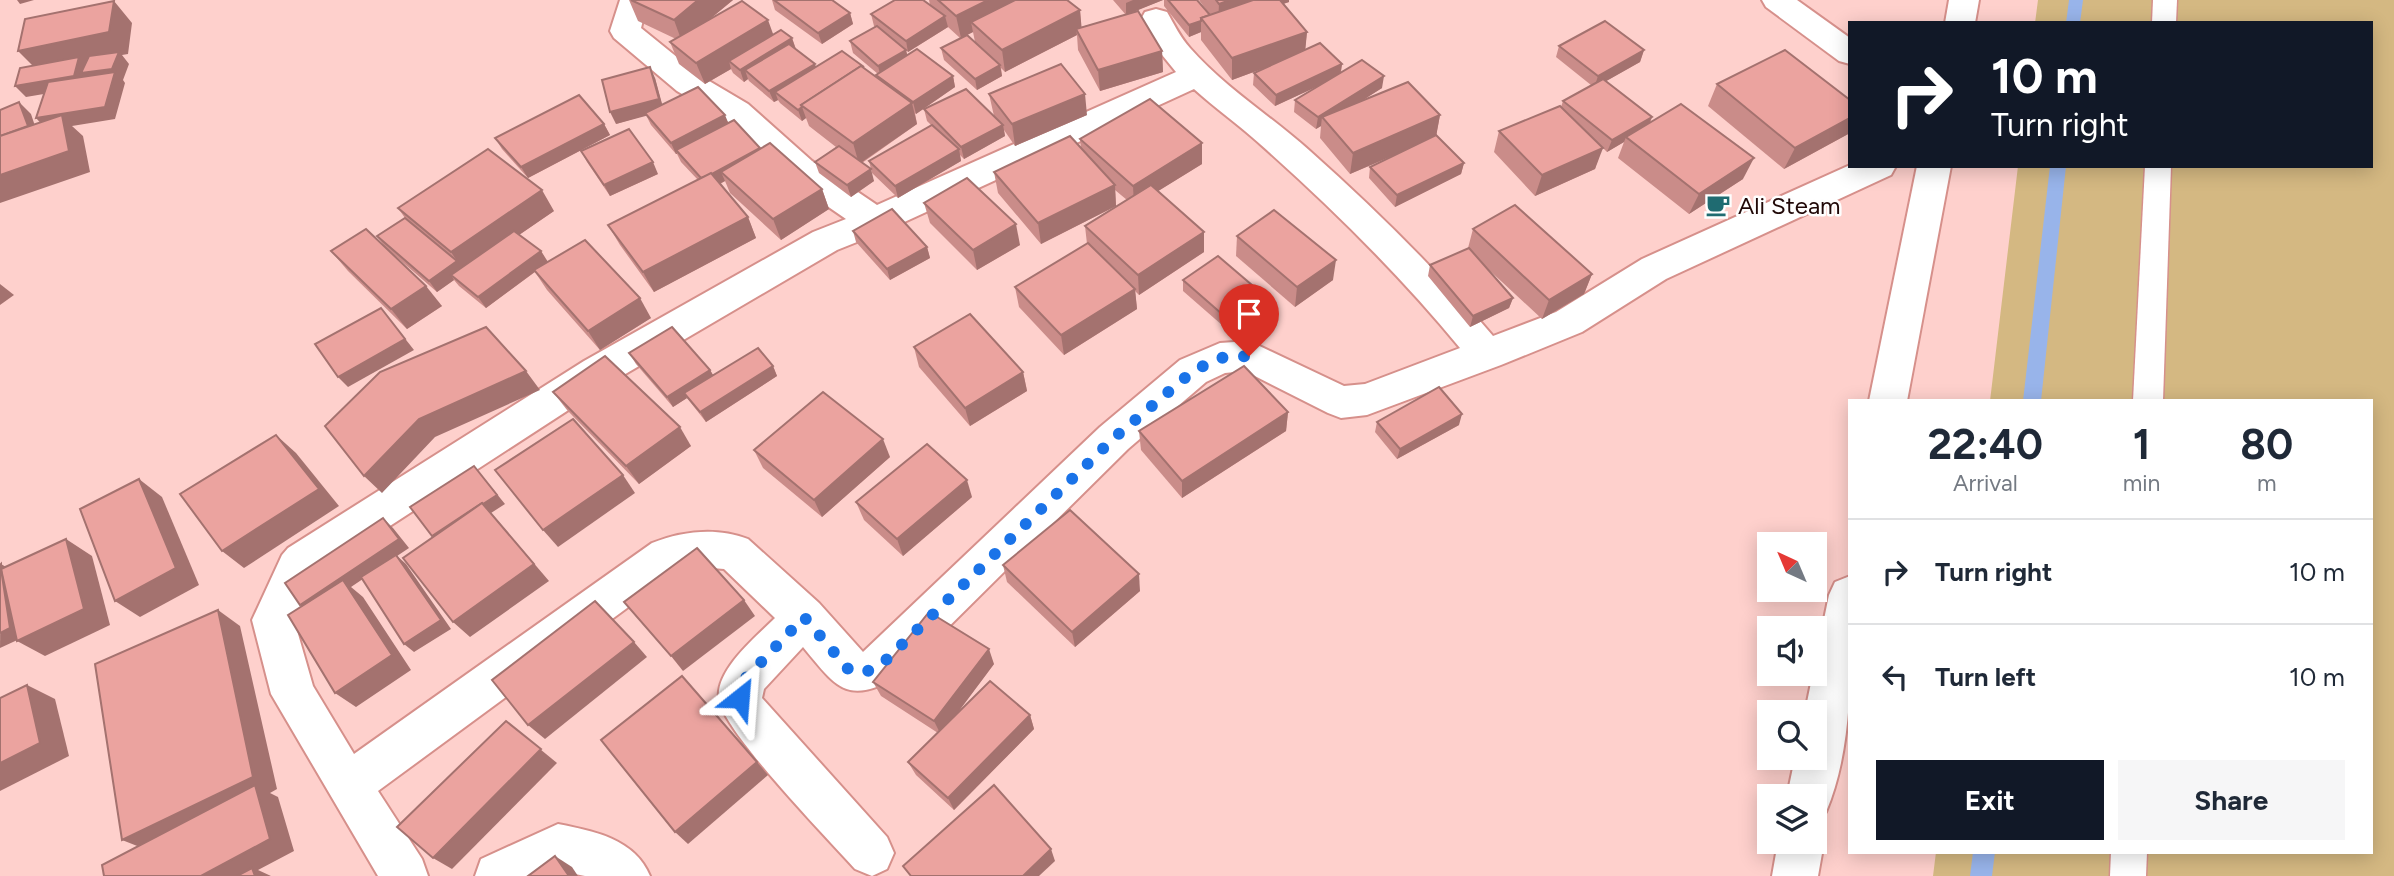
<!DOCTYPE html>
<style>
:root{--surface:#fff;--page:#f6f6f7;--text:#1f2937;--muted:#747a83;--line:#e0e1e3;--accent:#111827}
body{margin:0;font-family:Figtree,sans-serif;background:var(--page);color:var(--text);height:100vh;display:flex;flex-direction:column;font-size:26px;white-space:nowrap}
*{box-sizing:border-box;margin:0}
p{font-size:23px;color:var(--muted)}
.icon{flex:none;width:38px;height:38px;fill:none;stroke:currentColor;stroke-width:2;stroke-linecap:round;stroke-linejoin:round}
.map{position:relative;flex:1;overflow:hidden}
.side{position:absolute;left:1848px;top:399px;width:525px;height:455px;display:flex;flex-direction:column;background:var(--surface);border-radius:0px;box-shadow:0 4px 18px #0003}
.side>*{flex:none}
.top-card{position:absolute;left:1848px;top:21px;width:525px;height:147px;border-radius:0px;box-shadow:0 4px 18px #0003;background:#111827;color:#fff;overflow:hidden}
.needle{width:46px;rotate:316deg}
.buttons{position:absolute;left:1757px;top:532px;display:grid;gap:14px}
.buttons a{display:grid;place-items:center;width:70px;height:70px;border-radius:0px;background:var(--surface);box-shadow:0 4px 18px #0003;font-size:35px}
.pin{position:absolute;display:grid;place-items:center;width:60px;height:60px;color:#fff;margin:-72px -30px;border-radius:50% 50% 50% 0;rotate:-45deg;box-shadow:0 0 7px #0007}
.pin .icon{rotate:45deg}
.me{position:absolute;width:77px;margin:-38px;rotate:28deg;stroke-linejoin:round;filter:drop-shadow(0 0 5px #0008)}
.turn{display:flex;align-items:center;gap:24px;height:147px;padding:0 28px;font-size:32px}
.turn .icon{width:91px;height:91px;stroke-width:2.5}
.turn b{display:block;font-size:49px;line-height:60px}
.eta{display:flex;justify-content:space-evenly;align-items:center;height:119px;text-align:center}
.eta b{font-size:42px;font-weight:700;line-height:49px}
.button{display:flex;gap:14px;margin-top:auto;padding:14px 28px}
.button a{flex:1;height:80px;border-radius:0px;background:var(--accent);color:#fff;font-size:28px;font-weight:700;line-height:80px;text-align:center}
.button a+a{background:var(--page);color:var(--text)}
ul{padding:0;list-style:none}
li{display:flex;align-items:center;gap:21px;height:105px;padding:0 28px;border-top:2px solid var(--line)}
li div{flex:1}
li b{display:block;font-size:26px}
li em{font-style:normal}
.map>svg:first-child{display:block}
.green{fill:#d4b882}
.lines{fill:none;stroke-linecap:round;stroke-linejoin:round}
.stream{fill:#98b4ea;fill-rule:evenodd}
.service-casing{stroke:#d6908b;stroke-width:3}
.minor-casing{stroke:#d6908b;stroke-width:4}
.secondary-casing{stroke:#d6908b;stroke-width:4}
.service{fill:#fff;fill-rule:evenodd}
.minor{fill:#fff;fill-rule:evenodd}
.secondary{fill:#fff;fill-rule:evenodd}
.wall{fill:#ca8c89;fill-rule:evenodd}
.shaded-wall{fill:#a4726f;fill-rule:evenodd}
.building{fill:#eba39f;stroke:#a4726f;stroke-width:2}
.route{stroke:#1a73e8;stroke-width:12;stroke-dasharray:0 21.6}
.labels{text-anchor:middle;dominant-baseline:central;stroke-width:5;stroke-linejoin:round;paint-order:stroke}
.poi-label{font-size:24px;fill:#200807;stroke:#fefefe;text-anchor:start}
</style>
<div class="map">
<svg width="2394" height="876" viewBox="0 0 2394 876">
<rect width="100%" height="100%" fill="#fed0cc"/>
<path class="green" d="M2038,0H2394V876H1933L1936,852H2371V401H1990L2018,166H2371V23H2035Z"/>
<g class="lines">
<g class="stream">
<path d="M2069,0H2083L2080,23H2066Z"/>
<path d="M2050,166H2066L2041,401H2023Z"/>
<path d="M1973,852H1995L1992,876H1970Z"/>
</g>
<g class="service-casing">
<g id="service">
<path d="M2153,0H2177L2176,23H2152Z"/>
<path d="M2145,166H2171L2163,401H2133Z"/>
<path d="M2111,852H2147L2146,876H2110Z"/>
</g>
</g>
<g class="minor-casing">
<g id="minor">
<path d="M620,0H651L646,8L641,28L699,75L748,104L812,161L877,205L1176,72L1154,45L1141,19L1145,12L1156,9L1167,12C1174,24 1180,37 1190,48C1224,87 1271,116 1310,151C1375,209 1437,270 1493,336L1556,312L1642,259L1850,165L1896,166L1891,175L1666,279L1582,332L1501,365L1367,415L1341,418L1328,413L1245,371L1225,373L1206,382L1128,449L898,677C846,705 837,688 803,647L764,689L762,698L887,837L894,853L887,869L872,876L855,869C828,839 722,730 719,699C715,670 757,636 775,618L724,569L700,567L676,572L378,791L422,859L428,876H378L271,694L252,620L282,555L288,548L584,361L813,232L846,219L788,179L726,120L677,91L614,38L610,31ZM1194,89C1215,108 1239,125 1260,144C1331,207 1400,275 1460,348L1365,384L1344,386L1249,341L1220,343L1180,360L1100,427L863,652L819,603L748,539C716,527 683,531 652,543L354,754L313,686L294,620L316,574L610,383L837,250L887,230Z"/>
<path d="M1762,0H1797L1850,38V64L1839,61L1766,7Z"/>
<path d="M558,824C594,831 635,839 650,876H585L560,871L549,876H475L481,859Z"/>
</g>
</g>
<g class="secondary-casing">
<g id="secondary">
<path d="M1949,0H1979L1975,23H1945Z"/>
<path d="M1917,166H1951L1907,401H1869Z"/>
<path d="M1850,576C1850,652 1856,741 1826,812L1815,816V796H1787L1795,758H1815V712H1805L1829,595L1835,582Z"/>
<path d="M1815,825L1824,842L1818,876H1772L1778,842H1815Z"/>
</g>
</g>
<use href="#service" class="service"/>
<use href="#minor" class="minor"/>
<use href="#secondary" class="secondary"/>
</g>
<g class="wall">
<path d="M629,0H733L710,19L773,35L792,38L796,49L816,67H864L865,69L877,78L876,75L878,74L853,53L850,41L875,27L874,26L871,14L930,5L929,0H1067L1080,10L1081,27L1126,15L1113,0H1163L1127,14L1162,51L1163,72L1100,91L1078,50L1077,35L1005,72L1001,68L1002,76L977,90L944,60L941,48L960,38L948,27L908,52L906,50L907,56L953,76L955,87L916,114L915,113L917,124L862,163L874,181L851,197L819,173L815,162L836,147L809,126L806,118L802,121L780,103L778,100L774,102L749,81L748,79L744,82L733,73L731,69L705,84L679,64L670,42L676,39L638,21ZM973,32L975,42L967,35Z"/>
<path d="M772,0H832L850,13L853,24L822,44L775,10Z"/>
<path d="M1164,0H1197L1210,15L1199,0H1289V2L1283,4L1307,32L1305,49L1342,64L1341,72L1382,88L1361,101L1440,115L1436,136L1464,163L1461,174L1395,207L1369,178L1370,167L1420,144L1350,174L1320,138L1321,126L1316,129L1294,112L1295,100L1318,86L1275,106L1253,85L1254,73L1267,67L1232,80L1201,40V32L1189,37L1164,6Z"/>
<path d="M1559,46L1644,50L1640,62L1606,81L1652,117L1650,123L1743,179L1689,214L1618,158L1624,142L1607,152L1602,147L1595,169L1535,196L1494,152L1499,131L1561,107L1563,101L1591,85L1556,57Z"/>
<path d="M655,78L662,105L728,123L760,149L822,189L829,209L781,240L730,193L725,181L720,184L748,217L756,238L654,292L620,245L608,225L698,180L681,162L677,154H676L651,125L646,115L616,124Z"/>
<path d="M1717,84L1850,100V133L1784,169L1708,106Z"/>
<path d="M989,94L1087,115L1015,146L1004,130L1005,136L964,159L960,155L961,161L898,198L872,173L869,161L931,125L927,121L924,109L994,116Z"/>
<path d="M604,124L610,135L528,178L502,149L495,138Z"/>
<path d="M1080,139L1202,164L1158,191L1204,232V252L1139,295L1135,291L1137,309L1064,355L1019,307L1015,287L1087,244L1085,226L1127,200L1115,190L1116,206L1041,244L998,193L994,172L1081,148Z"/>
<path d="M581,151L658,174L610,196L587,162Z"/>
<path d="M924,203L1020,245L977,270L930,223Z"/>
<path d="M398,208L554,211L519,235L541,251L547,262L651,318L600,350L547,290L535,272L486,308L459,286L454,280L437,292L385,247L377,236L405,218Z"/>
<path d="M1473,229L1592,274L1584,294L1542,319L1487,268L1513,298L1509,308L1470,327L1428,276L1430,265L1468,248Z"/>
<path d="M853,231L927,247L930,258L890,280L856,242Z"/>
<path d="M1237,236L1333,280L1295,307L1236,256Z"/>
<path d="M331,251L442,306L407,329L348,271Z"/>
<path d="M1183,280L1273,303L1272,314L1238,339L1183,291Z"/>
<path d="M914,347L1023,372L1027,391L970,426L919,367Z"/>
<path d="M629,353L710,370L713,375L773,366L777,376L706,422L687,398L673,407L636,364Z"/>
<path d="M553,392L691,446L639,484L567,410Z"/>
<path d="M1288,412L1286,431L1182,498L1141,450L1139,431Z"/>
<path d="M1377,422L1459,425L1397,459L1375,432Z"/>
<path d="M754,450L890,457L822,517L763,468Z"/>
<path d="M972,497L903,556L864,520L856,502Z"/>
<path d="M1003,565L1140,591L1075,647L1007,582Z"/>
<path d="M994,664L955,716L1030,715L1034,729L954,810L916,775L908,762L938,733L881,696L873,682Z"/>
</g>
<g class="shaded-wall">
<path d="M17,0H34L20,4Z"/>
<path d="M698,0H733L682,42L674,20Z"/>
<path d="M988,0H1017L971,22L973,32L961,38L956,16Z"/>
<path d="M1133,0H1163L1126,15V3Z"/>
<path d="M1230,0H1289V2L1218,25L1219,4Z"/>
<path d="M114,1L132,23L128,54L122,55L129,64L123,80L125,83L115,119L72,126L83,136L90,172L0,203V175L47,130L36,118L85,87L26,97L15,86L39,72L18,51ZM118,56L90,69L85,63Z"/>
<path d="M1080,10L1082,32L1076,29L1077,35L1005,72L1002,50Z"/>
<path d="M850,13L853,24L822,44L818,33Z"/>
<path d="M945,16L948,27L908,52L906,41Z"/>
<path d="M768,20L776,42L729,61L731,69L705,84L696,63Z"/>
<path d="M1201,21V32L1189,37V25Z"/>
<path d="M1307,32L1305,53L1232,80V58Z"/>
<path d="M792,38L796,50L745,70L748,79L744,82L740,70Z"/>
<path d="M906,50L909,62L881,78L878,66Z"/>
<path d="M1644,50L1640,62L1594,88L1598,76Z"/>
<path d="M1162,51L1163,72L1100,91L1098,70Z"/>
<path d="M815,64L819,76L775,92L778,100L774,102L769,91Z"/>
<path d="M1342,64L1340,76L1275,106L1276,95Z"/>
<path d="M1000,65L1002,76L977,90L975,79Z"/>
<path d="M650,67L655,78L664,111L616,124L610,112Z"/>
<path d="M953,76L955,87L916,114L913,102Z"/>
<path d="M1384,76L1382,88L1327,123L1322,117L1321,126L1316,129L1318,117Z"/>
<path d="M1085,94L1087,115L1015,146L1012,124Z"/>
<path d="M19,102L31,114L39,138L0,153Z"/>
<path d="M912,103L917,124L859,164L853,143Z"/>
<path d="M802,107L806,118L802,121L798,110Z"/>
<path d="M725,115L730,127L676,150L677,154H676L671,143Z"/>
<path d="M1440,115L1436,137L1350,174L1353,153Z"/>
<path d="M1652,117L1647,128L1626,137L1624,142L1607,152L1612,140Z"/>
<path d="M1850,118V133L1784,169L1795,148Z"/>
<path d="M604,124L610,135L528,178L521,167Z"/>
<path d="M1003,125L1005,136L964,159L961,147Z"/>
<path d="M1202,143V164L1134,206L1133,186Z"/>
<path d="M760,148L764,159L721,172L725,181L707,190L702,179Z"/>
<path d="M1603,148L1595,169L1535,196L1542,175Z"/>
<path d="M959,149L961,161L898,198L895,186Z"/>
<path d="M1754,158L1743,179L1689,214L1699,194Z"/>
<path d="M653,162L658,174L610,196L604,185Z"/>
<path d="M1464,163L1461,174L1395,207L1397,195Z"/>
<path d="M871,169L874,181L851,197L847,185Z"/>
<path d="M1115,185L1116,206L1041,244L1038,223Z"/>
<path d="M822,189L829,209L781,240L773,219Z"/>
<path d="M542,190L554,211L455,279L451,275L454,280L437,292L429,281L457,261L451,252Z"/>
<path d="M748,217L756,238L654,292L643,272Z"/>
<path d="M1016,224L1020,245L977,270L973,250Z"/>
<path d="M1204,232V252L1139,295L1138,275Z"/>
<path d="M927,247L930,258L890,280L887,269Z"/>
<path d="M541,251L548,262L486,308L478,297Z"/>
<path d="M1336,260L1333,280L1295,307L1297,287Z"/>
<path d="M1592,274L1584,294L1542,319L1549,300Z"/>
<path d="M0,284L14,295L0,305Z"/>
<path d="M426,286L442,306L407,329L391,309Z"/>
<path d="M1135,289L1137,309L1064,355L1061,335Z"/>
<path d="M640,298L651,318L600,350L588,331Z"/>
<path d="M1513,298L1509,308L1470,327L1473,316Z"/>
<path d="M1273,303L1272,314L1238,339V328Z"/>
<path d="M381,308L414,350L348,387L338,377Z"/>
<path d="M773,366L777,376L706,422L700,412Z"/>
<path d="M710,370L716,380L684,393L687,398L673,407L667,397Z"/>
<path d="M526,371L540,390L435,437L382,493L364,476L419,419Z"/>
<path d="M1023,372L1027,391L970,426L965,408Z"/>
<path d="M1288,412L1286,431L1182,498V481Z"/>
<path d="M1462,414L1459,425L1397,459L1400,449Z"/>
<path d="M680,427L691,446L639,484L626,466Z"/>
<path d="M276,435L296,453L339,506L244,568L222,551Z"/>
<path d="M883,439L890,457L822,517L814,500Z"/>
<path d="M474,466L505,504L491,513L549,581L470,637L453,622L441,545L432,536Z"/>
<path d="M623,475L635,493L558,547L543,530Z"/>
<path d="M139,479L162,497L199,585L140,617L115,601Z"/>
<path d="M967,480L972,497L903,556L897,539Z"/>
<path d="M383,518L393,528L409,548L397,556L406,564L451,629L414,652L404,644L397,556L351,587L363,597L411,670L356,707L335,693L311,613L300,605Z"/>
<path d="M66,539L92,556L110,625L45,656L17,641Z"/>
<path d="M1,564L16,573L26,636L0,648Z"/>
<path d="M1139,574L1140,591L1075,647L1072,632Z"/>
<path d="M744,600L755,616L683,671L671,656Z"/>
<path d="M218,610L240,626L277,789L270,793L278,797L294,851L258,870L271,876H201L150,851L122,840Z"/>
<path d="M634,642L647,657L545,739L528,725Z"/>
<path d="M989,649L994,664L941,735L934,721Z"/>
<path d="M27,685L55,699L69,756L0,791V763Z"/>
<path d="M1030,715L1034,729L954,810L948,798Z"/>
<path d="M506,721L557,763L452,869L433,858Z"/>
<path d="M757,762L768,775L688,844L675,832Z"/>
<path d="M1051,849L1055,861L1039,876H1023Z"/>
<path d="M555,856L572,867L578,876H569Z"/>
</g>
<g class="building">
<path d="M631,0H698L674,20Z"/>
<path d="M774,0H832L850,13L818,33Z"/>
<path d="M895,0H923L945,16L906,41L871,14Z"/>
<path d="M938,0H988L956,16Z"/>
<path d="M1015,0H1067L1080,10L1002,50L971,22Z"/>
<path d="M1168,0H1197L1210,15L1201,18V21L1189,25Z"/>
<path d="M1216,0H1230L1219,4Z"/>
<path d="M1253,0H1280L1307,32L1232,58L1201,18Z"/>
<path d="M114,1L109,32L18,51L25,19Z"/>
<path d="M742,1L768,20L696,63L670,42Z"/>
<path d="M1138,11L1162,51L1098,70L1076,29Z"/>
<path d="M1605,21L1644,50L1598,76L1559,46Z"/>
<path d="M877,26L906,50L878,66L850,41Z"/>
<path d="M781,30L792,38L740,70L729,61Z"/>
<path d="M967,35L1000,65L975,79L941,48Z"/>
<path d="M1320,43L1342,64L1276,95L1254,73Z"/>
<path d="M789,44L815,64L769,91L745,70Z"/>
<path d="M917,49L953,76L913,102L876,75Z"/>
<path d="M1785,50L1850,100V118L1795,148L1717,84Z"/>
<path d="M842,51L864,67L861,66L801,105L802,107L798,110L775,92Z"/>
<path d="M119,52L112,69L81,73L89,56Z"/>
<path d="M79,57L74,76L15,86L20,68Z"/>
<path d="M1362,60L1384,76L1318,117L1295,100Z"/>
<path d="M1061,64L1085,94L1012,124L989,94Z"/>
<path d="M861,66L912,103L853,143L801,105Z"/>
<path d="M650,67L659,99L610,112L602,80Z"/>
<path d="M115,72L105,107L36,118L48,82Z"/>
<path d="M1603,79L1652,117L1612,140L1563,101Z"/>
<path d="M1408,82L1440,115L1353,153L1322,117Z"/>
<path d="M698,87L725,115L671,143L645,113Z"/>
<path d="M966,89L1003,125L961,147L924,109Z"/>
<path d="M579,95L604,124L521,167L495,138Z"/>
<path d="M1150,99L1202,143L1133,186L1080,139Z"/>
<path d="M19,102L28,126L0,136V110Z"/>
<path d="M1681,104L1754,158L1699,194L1626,137Z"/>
<path d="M1560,106L1603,148L1542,175L1499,131Z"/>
<path d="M62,115L69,151L0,175V136Z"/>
<path d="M734,120L760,148L712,174L701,178L676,150Z"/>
<path d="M932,125L959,149L895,186L869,161Z"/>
<path d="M629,129L653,162L604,185L581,151Z"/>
<path d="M1436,135L1464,163L1397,195L1370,167Z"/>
<path d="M1070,136L1115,185L1038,223L994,172Z"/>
<path d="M770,143L822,189L773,219L721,172Z"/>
<path d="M839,146L871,169L847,185L815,162Z"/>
<path d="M488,149L542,190L451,252L398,208Z"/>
<path d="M711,173L748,217L643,272L608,225Z"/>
<path d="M967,178L1016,224L973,250L924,203Z"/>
<path d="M1151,185L1204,232L1138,275L1085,226Z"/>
<path d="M1515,205L1592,274L1549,300L1473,229Z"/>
<path d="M892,209L927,247L887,269L853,231Z"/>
<path d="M1274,210L1336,260L1297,287L1237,236Z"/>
<path d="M405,218L457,261L429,281L377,236Z"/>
<path d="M366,229L426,286L391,309L331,251Z"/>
<path d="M514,231L541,251L478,297L451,275Z"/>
<path d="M585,240L640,298L588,331L534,270Z"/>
<path d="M1088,243L1135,289L1061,335L1015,287Z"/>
<path d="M1469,248L1513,298L1473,316L1430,265Z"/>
<path d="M1218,256L1273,303L1238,328L1183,280Z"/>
<path d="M381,308L405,339L338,377L315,344Z"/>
<path d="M970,314L1023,372L965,408L914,347Z"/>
<path d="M486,327L526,371L419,419L364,476L325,426L380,372Z"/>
<path d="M672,327L710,370L667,397L629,353Z"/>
<path d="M758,348L773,366L700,412L684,393Z"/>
<path d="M605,356L680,427L626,466L553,392Z"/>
<path d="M1244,366L1288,412L1182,481L1139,431Z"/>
<path d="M1439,387L1462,414L1400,449L1377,422Z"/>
<path d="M823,392L883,439L814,500L754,450Z"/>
<path d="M573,419L623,475L543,530L495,470Z"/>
<path d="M276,435L319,489L222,551L180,494Z"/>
<path d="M927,444L967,480L897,539L856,502Z"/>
<path d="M474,466L497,495L483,504L482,503L432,536L410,507Z"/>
<path d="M139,479L176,568L115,601L80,509Z"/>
<path d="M482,503L534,564L453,622L403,558Z"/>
<path d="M1070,510L1139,574L1072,632L1003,565Z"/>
<path d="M383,518L399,539L300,605L285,583Z"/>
<path d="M66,539L84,609L17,641L1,569Z"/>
<path d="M697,548L744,600L671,656L624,602Z"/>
<path d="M396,555L441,620L404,644L361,577Z"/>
<path d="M1,564V569L10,628L0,633V565Z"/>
<path d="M343,580L392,655L335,693L288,615Z"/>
<path d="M595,601L634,642L528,725L492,680Z"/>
<path d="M218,610L253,777L122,840L95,664Z"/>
<path d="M929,612L989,649L934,721L873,682Z"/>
<path d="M682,676L757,762L675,832L601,740Z"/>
<path d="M990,681L1030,715L948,798L908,762Z"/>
<path d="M27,685L40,743L0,763V698Z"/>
<path d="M506,721L541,749L433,858L397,827Z"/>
<path d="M255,785L270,839L201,876H104L102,865Z"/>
<path d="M994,785L1051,849L1023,876H911L903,866Z"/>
<path d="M555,856L569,876H528Z"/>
<path d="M252,868L255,876H237Z"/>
</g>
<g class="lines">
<path class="route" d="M740,698L745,679L804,617L849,670L866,672L883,663L1114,438L1193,371L1220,358L1249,356"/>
</g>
<defs>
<g id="cafe-bare" transform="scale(1.89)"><path d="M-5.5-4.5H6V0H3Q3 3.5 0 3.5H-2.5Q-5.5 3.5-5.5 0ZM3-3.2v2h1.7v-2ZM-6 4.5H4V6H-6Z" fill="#1f6b71" stroke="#fefefe" stroke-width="2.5" paint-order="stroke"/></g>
</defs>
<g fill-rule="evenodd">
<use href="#cafe-bare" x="1718" y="205"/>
</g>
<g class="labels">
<g class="poi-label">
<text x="1738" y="205">Ali Steam</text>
</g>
</g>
</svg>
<div class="buttons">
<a><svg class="needle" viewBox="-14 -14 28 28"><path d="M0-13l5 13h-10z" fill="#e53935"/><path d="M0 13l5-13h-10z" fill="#747a83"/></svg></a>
<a><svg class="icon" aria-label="sound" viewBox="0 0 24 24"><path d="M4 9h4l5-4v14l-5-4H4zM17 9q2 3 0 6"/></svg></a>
<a><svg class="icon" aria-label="search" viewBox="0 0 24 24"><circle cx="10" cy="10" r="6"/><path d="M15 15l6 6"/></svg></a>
<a><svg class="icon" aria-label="layers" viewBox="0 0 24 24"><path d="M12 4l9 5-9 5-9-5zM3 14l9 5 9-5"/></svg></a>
</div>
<div class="pin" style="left:1249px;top:356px;background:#d93025"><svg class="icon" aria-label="arrive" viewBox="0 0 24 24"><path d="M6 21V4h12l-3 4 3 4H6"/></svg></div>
<svg class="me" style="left:740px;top:698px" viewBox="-20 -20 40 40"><path d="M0-17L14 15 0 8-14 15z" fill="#1a73e8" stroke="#fff" stroke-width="4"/></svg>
<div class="top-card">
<div class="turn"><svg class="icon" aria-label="right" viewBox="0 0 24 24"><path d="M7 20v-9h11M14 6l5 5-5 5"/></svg><div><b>10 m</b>Turn right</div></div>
</div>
<section class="side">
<div class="eta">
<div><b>22:40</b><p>Arrival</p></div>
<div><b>1</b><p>min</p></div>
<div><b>80</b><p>m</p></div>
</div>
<ul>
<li><svg class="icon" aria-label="right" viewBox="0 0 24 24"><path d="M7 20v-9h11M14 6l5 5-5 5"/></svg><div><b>Turn right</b></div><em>10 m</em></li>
<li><svg class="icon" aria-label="left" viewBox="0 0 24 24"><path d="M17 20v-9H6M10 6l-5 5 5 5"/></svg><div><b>Turn left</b></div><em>10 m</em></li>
</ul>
<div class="button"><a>Exit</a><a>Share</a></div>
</section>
</div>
